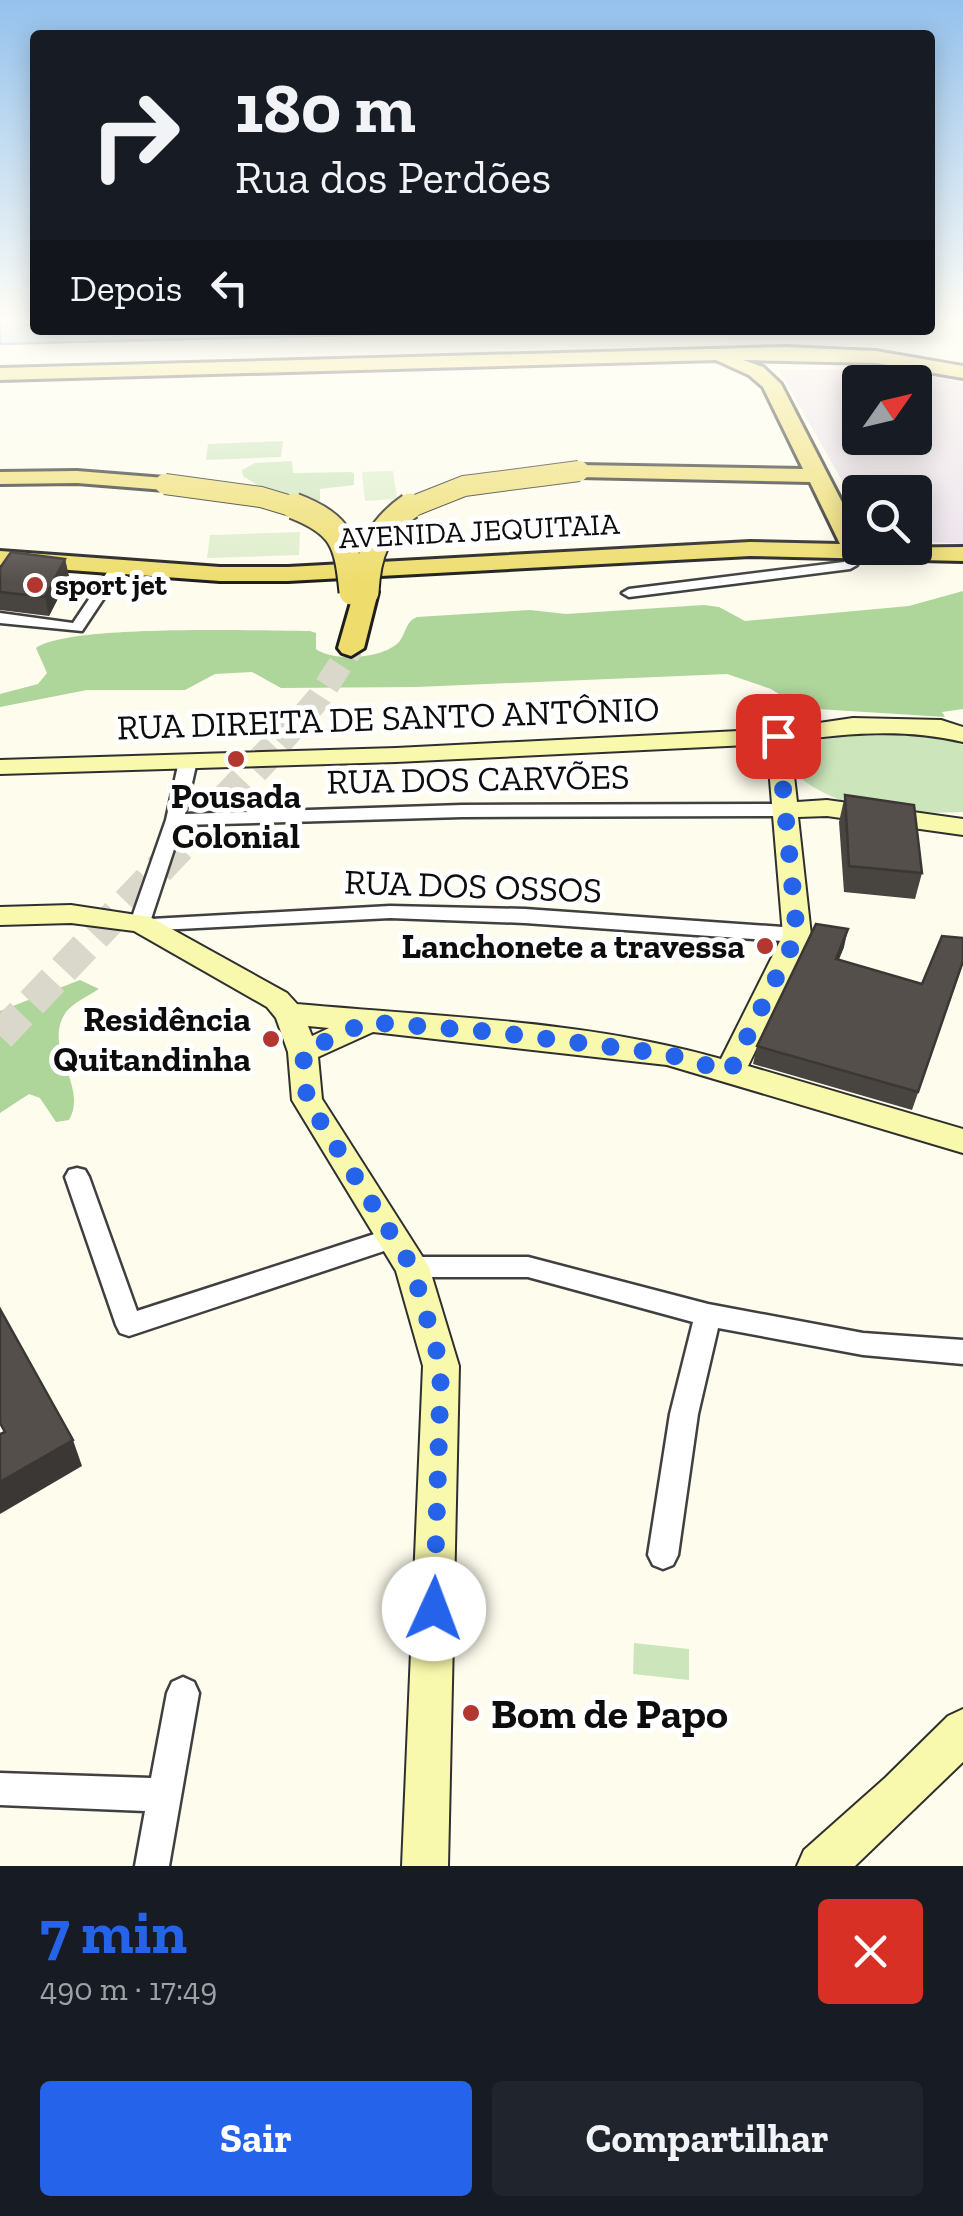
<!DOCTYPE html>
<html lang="pt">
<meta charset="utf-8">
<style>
:root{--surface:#171b24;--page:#20242c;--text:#f1f3f6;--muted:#9ea1a6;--accent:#2563eb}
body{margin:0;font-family:"Zilla Slab",serif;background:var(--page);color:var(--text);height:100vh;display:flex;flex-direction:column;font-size:38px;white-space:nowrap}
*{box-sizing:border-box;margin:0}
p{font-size:32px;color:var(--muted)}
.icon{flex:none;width:55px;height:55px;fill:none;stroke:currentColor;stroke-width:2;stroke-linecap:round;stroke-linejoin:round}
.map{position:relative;height:1866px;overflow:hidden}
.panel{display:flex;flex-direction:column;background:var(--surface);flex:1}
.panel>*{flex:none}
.hud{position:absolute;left:30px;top:30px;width:905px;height:305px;border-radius:10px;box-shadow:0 5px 25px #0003;background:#171b24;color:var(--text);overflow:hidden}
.needle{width:65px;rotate:56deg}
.tools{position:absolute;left:842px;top:365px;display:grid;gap:20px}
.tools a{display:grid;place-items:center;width:90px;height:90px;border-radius:10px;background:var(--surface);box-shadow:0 5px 25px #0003;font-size:50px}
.pin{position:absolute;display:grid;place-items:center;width:85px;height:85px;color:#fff;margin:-42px;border-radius:20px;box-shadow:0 5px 15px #0006}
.me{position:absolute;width:110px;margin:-55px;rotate:2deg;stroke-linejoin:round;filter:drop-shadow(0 0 8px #0008)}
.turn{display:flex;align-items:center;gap:35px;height:210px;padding:0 40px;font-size:45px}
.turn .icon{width:130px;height:130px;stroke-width:2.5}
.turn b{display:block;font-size:70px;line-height:85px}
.then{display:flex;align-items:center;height:95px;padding:0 40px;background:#0003;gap:20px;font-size:38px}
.round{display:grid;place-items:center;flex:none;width:105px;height:105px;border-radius:10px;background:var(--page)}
.overview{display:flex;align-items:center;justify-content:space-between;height:170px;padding:0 40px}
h1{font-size:60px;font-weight:700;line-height:75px;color:var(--accent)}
.cta{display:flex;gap:20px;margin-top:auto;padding:20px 40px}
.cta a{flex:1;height:115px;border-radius:10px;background:var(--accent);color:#fff;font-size:40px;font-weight:700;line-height:115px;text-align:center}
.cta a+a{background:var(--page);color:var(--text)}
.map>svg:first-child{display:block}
.industrial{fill:#ebe1eb;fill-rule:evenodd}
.green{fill:#cce5ba}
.forest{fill:#aed59a}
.pitch{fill:#deedcb}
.water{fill:#b6d5f1;stroke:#4282c3;stroke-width:2.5}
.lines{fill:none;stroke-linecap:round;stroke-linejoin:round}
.primary-tunnel-far1{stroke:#dad8cb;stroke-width:25;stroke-dasharray:25 12;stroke-linecap:butt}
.primary-tunnel{stroke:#dad8cb;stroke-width:31;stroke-dasharray:31 15;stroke-linecap:butt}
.street-casing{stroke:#404040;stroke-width:5}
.secondary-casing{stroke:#2f2f2f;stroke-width:4}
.primary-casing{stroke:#1e1e1e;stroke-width:6}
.street{fill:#fff;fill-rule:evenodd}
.secondary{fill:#f9f9ad;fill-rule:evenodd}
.primary{fill:#eedd6d;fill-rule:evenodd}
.primary-bridge-far1-casing{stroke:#1e1e1e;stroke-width:22;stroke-linecap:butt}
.primary-bridge-casing{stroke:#1e1e1e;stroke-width:29;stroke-linecap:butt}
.primary-bridge-far1{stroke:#eedd6d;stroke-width:20}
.primary-bridge{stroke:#eedd6d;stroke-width:25}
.wall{fill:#484440}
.shaded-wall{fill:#3b3734}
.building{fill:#544f4a;stroke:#3b3734;stroke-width:2.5}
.route{stroke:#2563eb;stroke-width:18;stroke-dasharray:0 32.4}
.poi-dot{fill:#b2372f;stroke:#fff;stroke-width:4}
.labels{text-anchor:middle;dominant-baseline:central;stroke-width:10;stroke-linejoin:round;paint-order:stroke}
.far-street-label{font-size:30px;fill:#0d0d0d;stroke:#fff}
.far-poi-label{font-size:30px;font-weight:bold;fill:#0d0d0d;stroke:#fff;text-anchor:start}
.street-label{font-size:35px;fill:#0d0d0d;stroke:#fff}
.poi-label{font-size:35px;font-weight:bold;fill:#0d0d0d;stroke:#fff;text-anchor:end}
.near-poi-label{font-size:42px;font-weight:bold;fill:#0d0d0d;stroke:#fff;text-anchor:start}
</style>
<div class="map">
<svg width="963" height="1866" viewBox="0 0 963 1866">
<rect width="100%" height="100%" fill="#fefced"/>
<g class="industrial">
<path d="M930,321H963V343L729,348L728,330H930Z"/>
<path d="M851,369L926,375L963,382V544L915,541V492H860V512L779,370ZM860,382H915V438H860Z"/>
</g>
<g class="green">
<path d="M283,441L281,457L206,460L208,444Z"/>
<path d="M292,461L293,473L350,472L354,473V485L320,489V501L315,502L257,485L243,476L242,470L255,463Z"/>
<path d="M874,733L940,737L963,745V812C906,814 844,814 798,776L794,762L803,746L828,737Z"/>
<path d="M634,1643L689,1649V1680L633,1674Z"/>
</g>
<g class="forest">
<path d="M963,591V709L942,712L945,717L801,708L771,689L727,674L416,687L281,688L252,672L215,674L185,690H87L0,707V694L38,684L47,673L36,648C70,624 259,631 310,631L316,633V649C333,662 383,659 399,642C407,632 405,622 417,617L530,610L566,614L704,605L719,607L745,621L909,606Z"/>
<path d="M80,980L99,989C88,996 74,1002 66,1012C41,1048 89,1085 69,1120L56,1122L40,1098L29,1094L0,1113V1011Z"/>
</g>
<g class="pitch">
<path d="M393,471L397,499L365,501L362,472Z"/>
<path d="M300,532L299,555L207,558L210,535Z"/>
</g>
<path class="water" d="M0,321H35V330H540L0,344Z"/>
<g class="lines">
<path class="primary-tunnel-far1" d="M280,743L318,699L351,648"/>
<path class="primary-tunnel" d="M0,1036L282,740"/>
<g class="street-casing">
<g id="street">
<path d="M855,546L862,550L857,565L850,569L629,597L622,593L629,589L844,562L850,547Z"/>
<path d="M117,564L124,568L82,631L0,623V613L73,623L112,565Z"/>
<path d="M188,756L197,761L185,814L462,805L783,804L792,810L783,816L462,817L182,825L151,919L390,906L525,909L797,928L807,935L797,942L525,923L390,918L140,931L130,923L166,820L179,761Z"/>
<path d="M77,1168L85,1170L89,1177L137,1311L393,1228L402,1231L405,1238L402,1245L129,1336L120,1333L116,1325L65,1177L69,1170Z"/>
<path d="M412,1257H528L708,1304L863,1333L963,1340V1364L863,1355L718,1328L698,1414L678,1555L673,1565L663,1569L653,1565L648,1555L670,1414L693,1322L528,1277H412L403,1274L400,1267L403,1260Z"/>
<path d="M183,1677L194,1682L199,1693L169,1866H135L145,1811L0,1805V1773L151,1778L167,1693L172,1682Z"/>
</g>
</g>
<g class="secondary-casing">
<g id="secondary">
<path d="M853,718L941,720L963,727V742C905,728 849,733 790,741L797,802L827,800L963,819V835L827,816L798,817L811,935L748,1066L963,1129V1153L667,1065L373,1032L318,1057L322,1099L429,1267L459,1366L448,1866H402L423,1366L396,1271L292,1100L288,1052L276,1018L267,1007L134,931L71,923L0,925V907L71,905L150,917L287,993L297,1004C438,1017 586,1020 721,1059L783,935L767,744L396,762L0,774V760L396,748L778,729ZM308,1026L329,1028L312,1036Z"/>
<path d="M963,1709V1762L855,1866H797L804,1850L885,1778L948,1716Z"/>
</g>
</g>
<g class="primary-casing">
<g id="primary">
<path d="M785,347L876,351L963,366V378L876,363L743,360L763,367L781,384L860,537V548L963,547V561L750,556L288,581H220L0,565V551L220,567H288L750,542L840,544L810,482L579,477L568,471L579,465L803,469L763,387L749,375L716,360L0,380V368Z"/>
<path d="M77,471L165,478L176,484L165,490L77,483L0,484V472Z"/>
<path d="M366,585L378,592L364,648L351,656L342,653L338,648L354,592Z"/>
</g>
</g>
<use href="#street" class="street"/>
<use href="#secondary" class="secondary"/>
<use href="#primary" class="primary"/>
<g class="primary-bridge-far1-casing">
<g id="primary-bridge-far1">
<path d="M165,484L261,497L301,509"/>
<path d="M406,509L464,486L579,471"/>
</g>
</g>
<g class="primary-bridge-casing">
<g id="primary-bridge">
<path d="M294,506C343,525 347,543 352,592"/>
<path d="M366,592C368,553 377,529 410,506"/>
</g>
</g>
<use href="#primary-bridge-far1" class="primary-bridge-far1"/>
<use href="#primary-bridge" class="primary-bridge"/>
</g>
<g class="wall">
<path d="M65,559L69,577L49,616L0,610V568Z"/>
<path d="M845,795L922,873L915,899L844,892L839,822Z"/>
<path d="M963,938V964L912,1110L753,1064L757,1046L844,947L838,960L922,984Z"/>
</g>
<g class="shaded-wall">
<path d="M65,559L69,577L49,616L45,597Z"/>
<path d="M848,929L844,947L832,977L836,959Z"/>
<path d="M73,1440L82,1466L0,1514V1482Z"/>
</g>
<g class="building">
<path d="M11,552L65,559L45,597L0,592V568Z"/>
<path d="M845,795L914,805L922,873L849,866Z"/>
<path d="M816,924L848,929L836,959L922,984L942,936L963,938V961L918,1092L757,1046Z"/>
<path d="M0,1309L73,1440L0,1482V1434L5,1432L0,1423Z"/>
</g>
<linearGradient id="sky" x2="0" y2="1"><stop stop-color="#94c1ec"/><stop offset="0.55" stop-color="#fffef7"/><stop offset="1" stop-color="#fffef7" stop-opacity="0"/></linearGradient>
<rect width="963" height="582" fill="url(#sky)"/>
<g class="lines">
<path class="route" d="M434,1609L441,1366L412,1267L307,1100L303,1052L367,1022L494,1032L667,1054L730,1072L797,935L778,736"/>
</g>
<g class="poi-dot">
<circle cx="35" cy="585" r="10"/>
<circle cx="236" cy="759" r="10"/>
<circle cx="765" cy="946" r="10"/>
<circle cx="271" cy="1039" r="10"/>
<circle cx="471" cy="1713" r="10"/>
</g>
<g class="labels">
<g class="far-street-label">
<text transform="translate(479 531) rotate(-3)">AVENIDA JEQUITAIA</text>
</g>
<g class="far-poi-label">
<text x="55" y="585">sport jet</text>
</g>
<g class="street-label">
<text transform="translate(388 718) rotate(-2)">RUA DIREITA DE SANTO ANTÔNIO</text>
<text transform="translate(478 779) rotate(-1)">RUA DOS CARVÕES</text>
<text transform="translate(473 886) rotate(2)">RUA DOS OSSOS</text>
</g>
<g class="poi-label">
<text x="236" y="796" text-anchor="middle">Pousada<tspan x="236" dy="40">Colonial</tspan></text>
<text x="745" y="946">Lanchonete a travessa</text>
<text x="251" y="1019">Residência<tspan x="251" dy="40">Quitandinha</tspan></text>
</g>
<g class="near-poi-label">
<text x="491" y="1713">Bom de Papo</text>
</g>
</g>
</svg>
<div class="tools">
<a><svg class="needle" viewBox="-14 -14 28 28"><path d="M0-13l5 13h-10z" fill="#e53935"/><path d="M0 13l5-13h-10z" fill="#9ea1a6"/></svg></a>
<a><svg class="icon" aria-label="search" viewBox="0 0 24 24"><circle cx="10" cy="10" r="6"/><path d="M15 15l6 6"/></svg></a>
</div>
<div class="pin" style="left:778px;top:736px;background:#d93025"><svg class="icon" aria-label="arrive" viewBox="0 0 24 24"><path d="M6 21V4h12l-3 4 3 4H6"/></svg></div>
<svg class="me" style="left:434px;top:1609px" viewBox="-20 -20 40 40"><circle r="19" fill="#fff"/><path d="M0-13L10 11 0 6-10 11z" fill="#2563eb"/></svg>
<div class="hud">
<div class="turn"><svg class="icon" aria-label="right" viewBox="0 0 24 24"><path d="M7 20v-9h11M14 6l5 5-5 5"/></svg><div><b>180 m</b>Rua dos Perdões</div></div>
<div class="then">Depois<svg class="icon" aria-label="left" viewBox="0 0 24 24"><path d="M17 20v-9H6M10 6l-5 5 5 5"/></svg></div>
</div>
</div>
<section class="panel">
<div class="overview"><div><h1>7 min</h1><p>490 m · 17:49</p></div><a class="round" style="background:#d93025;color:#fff"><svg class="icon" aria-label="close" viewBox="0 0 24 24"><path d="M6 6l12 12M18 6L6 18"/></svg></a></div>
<div class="cta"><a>Sair</a><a>Compartilhar</a></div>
</section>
